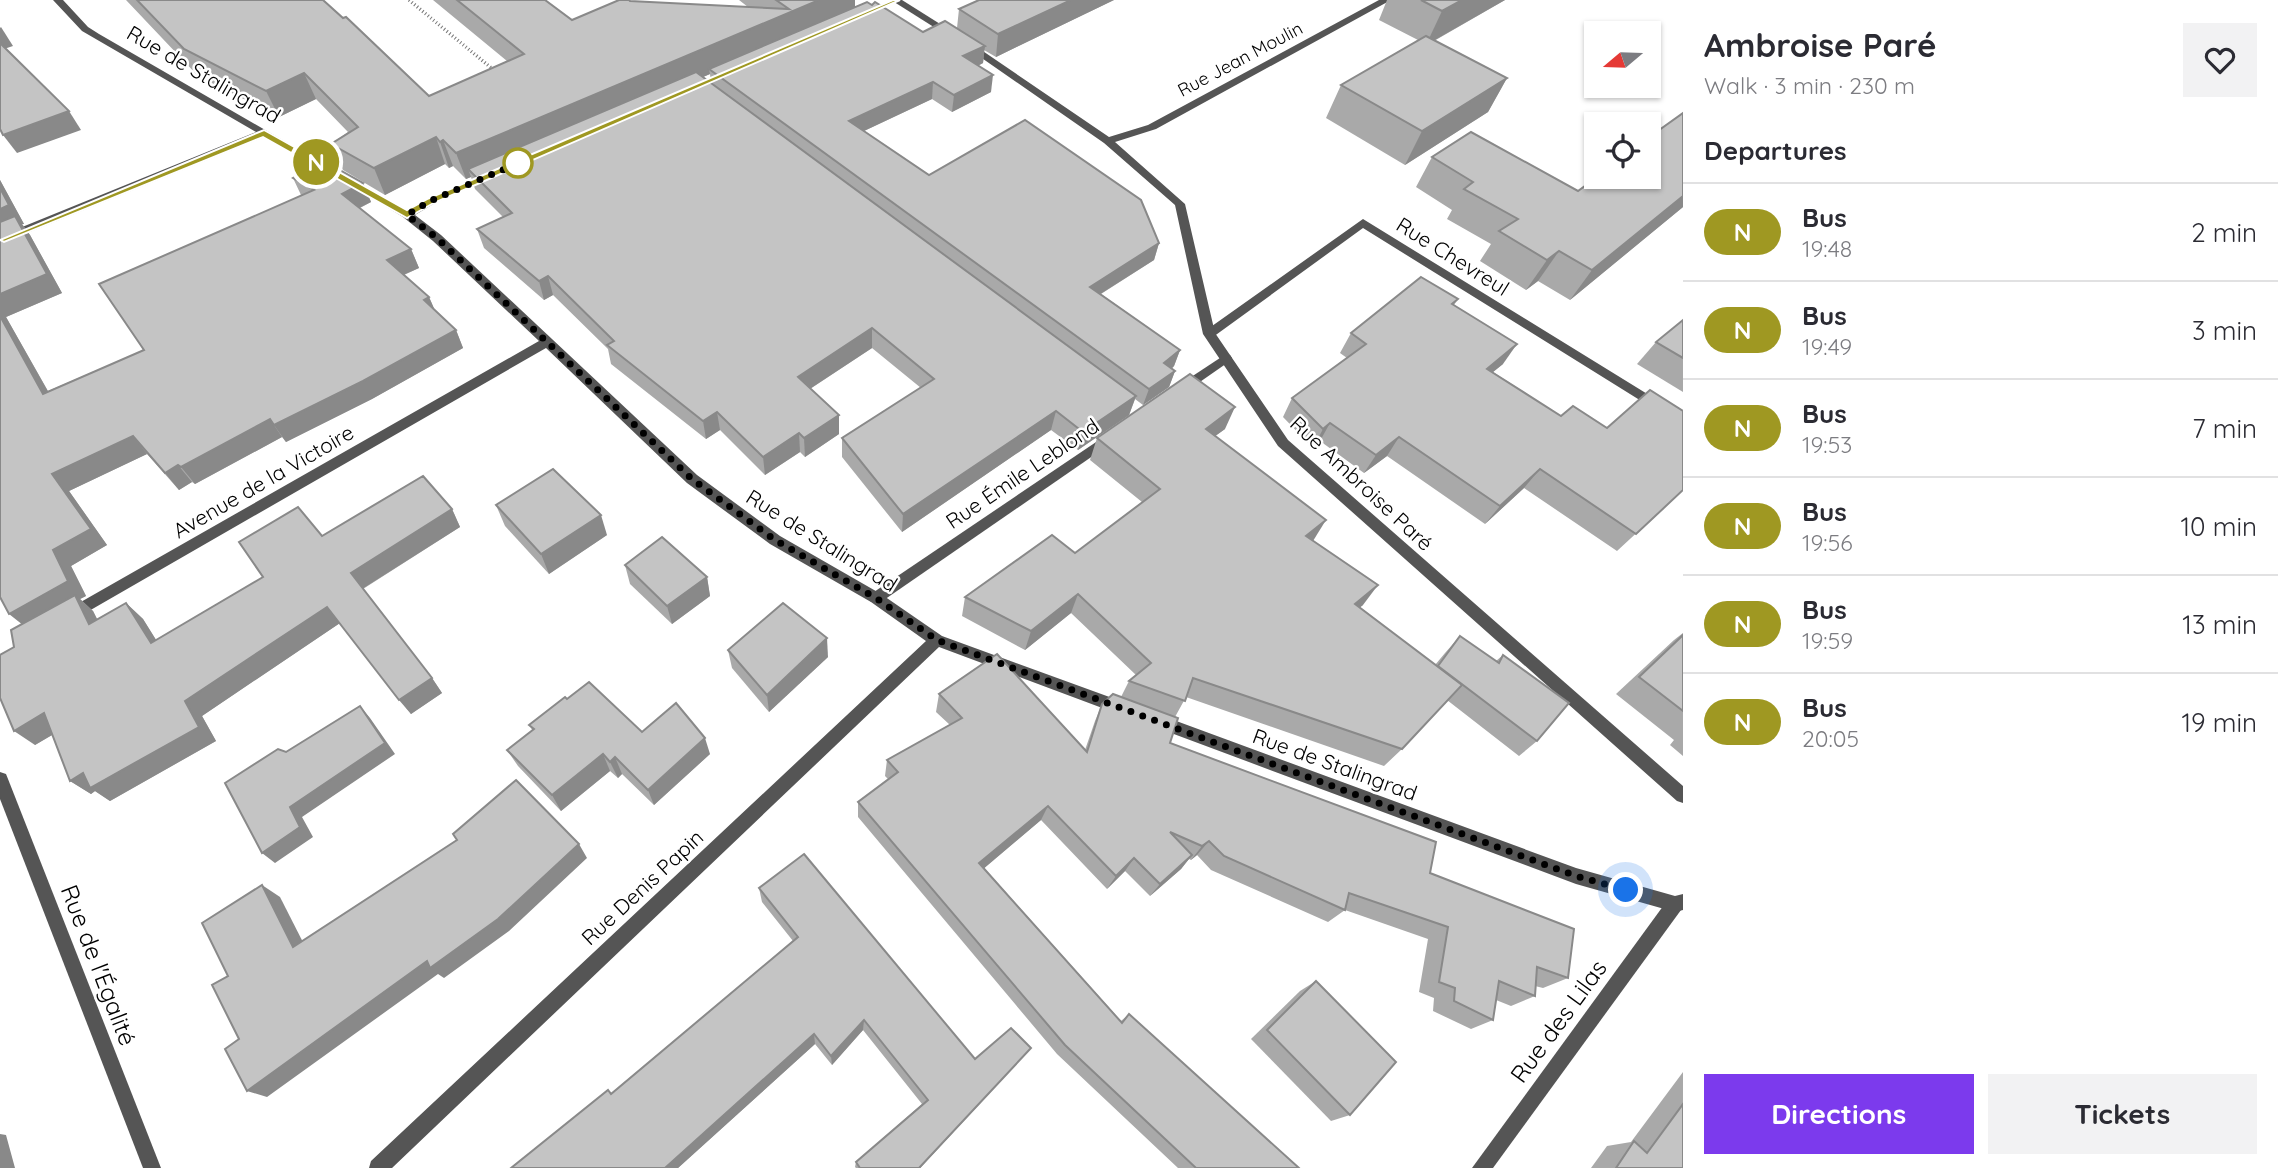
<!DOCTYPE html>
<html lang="en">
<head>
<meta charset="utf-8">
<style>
  body { margin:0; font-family:Quicksand,sans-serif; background:#f2f2f3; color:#2b2b33; height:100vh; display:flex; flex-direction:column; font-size:26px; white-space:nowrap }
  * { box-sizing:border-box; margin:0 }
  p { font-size:23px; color:#7c7c81 }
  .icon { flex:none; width:38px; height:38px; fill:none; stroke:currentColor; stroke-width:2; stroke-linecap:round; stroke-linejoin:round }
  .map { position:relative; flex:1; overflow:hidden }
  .details { display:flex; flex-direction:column; background:#fff; width:595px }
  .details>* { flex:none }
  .badge { padding:0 14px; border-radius:23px; font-size:24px; line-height:46px }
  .needle { width:46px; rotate:251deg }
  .buttons { position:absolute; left:1584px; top:21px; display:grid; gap:14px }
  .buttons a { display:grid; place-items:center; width:77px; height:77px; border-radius:0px; background:#fff; box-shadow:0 2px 5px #0004; font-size:35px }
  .you { position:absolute; width:35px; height:35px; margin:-18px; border:5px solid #fff; border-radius:50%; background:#1a73e8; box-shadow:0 0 0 10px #1a73e833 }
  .map>.badge { position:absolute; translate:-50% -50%; box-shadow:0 0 0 4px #fff }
  h2 { padding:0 21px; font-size:26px; line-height:63px }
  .round { display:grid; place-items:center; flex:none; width:74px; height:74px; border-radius:0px; background:#f2f2f3 }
  .overview { display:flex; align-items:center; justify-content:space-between; height:119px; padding:0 21px }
  h1 { font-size:33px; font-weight:700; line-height:52px }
  .button { display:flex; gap:14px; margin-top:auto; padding:14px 21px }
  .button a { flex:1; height:80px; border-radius:0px; background:#7c3aed; color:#fff; font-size:28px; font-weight:700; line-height:80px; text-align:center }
  .button a+a { background:#f2f2f3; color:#2b2b33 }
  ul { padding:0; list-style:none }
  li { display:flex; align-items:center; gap:21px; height:98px; padding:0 21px; border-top:2px solid #e1e1e2 }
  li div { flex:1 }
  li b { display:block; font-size:26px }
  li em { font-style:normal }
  li .badge { min-width:77px; font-weight:700; text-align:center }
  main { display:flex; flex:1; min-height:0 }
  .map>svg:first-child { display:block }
</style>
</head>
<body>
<main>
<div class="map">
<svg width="1683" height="1168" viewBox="0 0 1683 1168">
  <rect width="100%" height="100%" fill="#fff"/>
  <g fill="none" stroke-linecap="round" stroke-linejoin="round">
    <!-- path -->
    <polyline stroke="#777" stroke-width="3.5" stroke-dasharray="1 2.5" stroke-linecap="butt" points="409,0 495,71"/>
    <!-- service -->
    <g fill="#555" fill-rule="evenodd">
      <polygon points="1363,219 1683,416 1683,427 1363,228 1213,337 1205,337 1205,331"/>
      <polygon points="1226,354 1230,355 1232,358 1230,361 1184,393 1176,393 1174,390 1176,387"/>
      <polygon points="1108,434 1113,436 1114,439 1113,442 881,602 871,602 869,598 871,594"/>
      <polygon points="1675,896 1681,898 1683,903 1681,910 1493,1168 1472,1168 1669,898"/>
    </g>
    <!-- minor -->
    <g fill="#555" fill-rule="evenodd">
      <polygon points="53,0 63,0 88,27 99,34 336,171 331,174 327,173 264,137 0,244 0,236 256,132 82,31"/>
      <polygon points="891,0 902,0 956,34 948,36"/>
      <polygon points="1379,0 1391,0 1156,129 1115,142 1185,204 1215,333 1288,440 1683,786 1683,803 1677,801 1278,446 1203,334 1175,205 1104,143 963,45 971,43 1109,137 1148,125"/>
      <polygon points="490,172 494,173 494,177 435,203 415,215 441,235 697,475 780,536 881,594 942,636 1126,703 1129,708 1126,713 1121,715 939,647 392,1168 369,1168 371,1161 926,641 871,602 770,544 687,483 546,348 75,619 70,621 65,619 63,615 65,611 539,341 433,241 403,217 347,183 348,181 356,181 407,210 427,199"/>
      <polygon points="1160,715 1576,868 1675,896 1683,894 1683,910 1675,912 1576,884 1155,727 1152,722 1155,717"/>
      <polygon points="0,772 6,774 8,779 161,1168 143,1168 0,799"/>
    </g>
  </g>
  <!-- wall -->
  <g fill="#a9a9a9" fill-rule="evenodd">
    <path d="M126,0h197l106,96 78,-35 -74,-61h112l27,20 58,-19 118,6 -9,-7h116v7l68,25 34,-4 2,-19 155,-9 -118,57 -12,-7 -1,13 -5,3 13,26 -39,20 -20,-13 -68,32 65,44 230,68 -5,17 -53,34 79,56 -6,16 -2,3 3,2 -6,16 -26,18 -8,-6 -6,16 -51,35 -27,-20 -149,102 -60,-75v-19l79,-50 -49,-40 -62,41 29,26v19l-34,23 -5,-5 -35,23 -45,-45 -14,9 -95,-75 -3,-15 -55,-54 -9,5 -60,-52 -7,-19 26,-12 -28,-28 -4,-12 -5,2 -13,-13 -4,2 -4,-4 -60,31 -42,-25 -12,-26 17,-12 -32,-33 -37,18 -81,-41zM710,74l1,9 -8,-6z"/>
    <polygon points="1387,0 1505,0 1434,41 1507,78 1488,112 1405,165 1326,118 1341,85 1418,40 1379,20"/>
    <polygon points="1432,157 1578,191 1683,207 1570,300 1538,281 1526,290 1480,261 1491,244 1447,219 1452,210 1416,187"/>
    <polygon points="293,178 363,183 371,202 360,208 411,249 419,268 404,275 429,297 434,309 456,330 463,348 372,399 286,442 282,437 195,484 192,482 179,490 147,454 69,491 107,545 71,566 86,596 80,599 93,611 97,619 126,603 143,619 156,640 263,577 322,536 452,509 460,527 363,589 432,678 442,693 411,714 340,623 202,716 216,741 110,801 95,791 91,794 70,781 52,735 35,745 14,647 22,624 0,597 0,180 24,224 22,224 30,235 62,293 6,317 48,391 144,350 301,195"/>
    <polygon points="1458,299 1454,305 1503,364 1493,372 1561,416 1683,490 1617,551 1524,488 1485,524 1387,456 1364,473 1320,441 1313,448 1283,417 1292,398 1347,358 1340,353 1351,333"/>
    <polygon points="1683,320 1683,392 1637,364 1656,342"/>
    <polygon points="1225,429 1215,436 1313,540 1363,605 1360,607 1435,665 1445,653 1460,636 1496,661 1503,655 1537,741 1519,756 1447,700 1402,749 1384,766 1186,697 1175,717 1170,743 1430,873 1568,978 1543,988 1535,986 1535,996 1511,1006 1496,1000 1493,1020 1471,1029 1433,1011 1434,998 1419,992 1428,939 1345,910 1328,922 1211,870 1197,855 1191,860 1189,859 1181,869 1150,896 1125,871 1107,889 1041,820 984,868 1121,1021 1129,1014 1299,1168 1178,1168 1057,1054 858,817 858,802 888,779 885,776 887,760 950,725 936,712 939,694 1085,750 1095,721 1102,704 1121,697 1129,681 1136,675 1071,613 1025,650 962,616 965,597 1075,553 1142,502 1090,460 1097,438"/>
    <polygon points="496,505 607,535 549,574 505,526"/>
    <polygon points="625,565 707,577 710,596 672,624 630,584"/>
    <polygon points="1683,633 1683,756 1670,745 1674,740 1616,694 1674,640"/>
    <polygon points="728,650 828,657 769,712 732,668"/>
    <polygon points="529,725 642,732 710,754 654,805 622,774 618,778 610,771 561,811 518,766 507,750 533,731"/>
    <polygon points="759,888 975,1059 1023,1057 920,1168 856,1168 855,1167 856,1162 922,1104 863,1030 832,1065 815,1044 678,1168 511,1168 608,1090 612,1093 793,941 762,902"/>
    <polygon points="1316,981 1350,1115 1331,1121 1251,1039 1300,991"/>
    <polygon points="1683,1072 1683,1168 1591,1168 1607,1146 1631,1142"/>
  </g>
  <!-- shaded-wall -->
  <g fill="#898989">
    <polygon points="819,0 855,0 855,12 709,69 710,74 475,176 468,169 471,177 466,179 456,153"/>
    <polygon points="1071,0 1114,0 996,57 998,34"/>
    <polygon points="1462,0 1505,0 1426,45 1442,11"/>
    <polygon points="1,27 13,46 1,50 0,49 0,28"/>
    <polygon points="985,46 983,63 961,74 963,56"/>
    <polygon points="304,73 316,99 279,117 266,91"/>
    <polygon points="993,75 991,92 952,112 954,95"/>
    <polygon points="1507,78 1488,112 1405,165 1422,131"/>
    <polygon points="933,82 932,99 849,138 849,121"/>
    <polygon points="69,111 81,130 17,153 3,135"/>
    <polygon points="436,137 445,164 385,195 374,168"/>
    <polygon points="443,140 453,166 449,168 440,142"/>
    <polygon points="0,180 24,224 22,224 30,235 62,293 6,317 59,411 43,394 0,316"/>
    <polygon points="363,183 371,202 351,212 342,194"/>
    <polygon points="1683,196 1683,207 1570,300 1592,270"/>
    <polygon points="1159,243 1154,260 1086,303 1090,287"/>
    <polygon points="411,249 419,268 396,278 387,260"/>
    <polygon points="1559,251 1538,281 1526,290 1547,260"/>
    <polygon points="548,276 553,295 544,300 539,281"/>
    <polygon points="429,297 437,315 424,300"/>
    <polygon points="872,328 872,348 799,396 798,377"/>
    <polygon points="456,330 463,348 372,399 286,442 274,425"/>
    <polygon points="1517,344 1503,364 1473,388 1487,369"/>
    <polygon points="1180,350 1174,366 1158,379 1164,363"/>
    <polygon points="1175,371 1169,387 1143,405 1149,389"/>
    <polygon points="1136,396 1129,415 1078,450 1083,432"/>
    <polygon points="1235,407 1225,429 1196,450 1206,429"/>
    <polygon points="1056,411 1051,430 902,532 903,514"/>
    <polygon points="717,412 720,430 706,439 703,421"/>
    <polygon points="839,415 839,434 805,457 804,438"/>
    <polygon points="270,419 282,437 195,484 181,467"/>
    <polygon points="1330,423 1320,441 1313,448 1323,429"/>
    <polygon points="799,433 800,452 765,475 763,457"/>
    <polygon points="133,436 147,454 69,491 107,545 71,566 86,596 80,599 93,611 107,639 89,624 28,629 9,614 53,550 52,474"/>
    <polygon points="1399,437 1387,456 1364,473 1376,455"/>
    <polygon points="178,465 192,482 179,490 165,473"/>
    <polygon points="1540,469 1524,488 1485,524 1500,506"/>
    <polygon points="452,509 460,527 362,589 351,573"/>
    <polygon points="601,515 607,535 549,574 541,554"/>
    <polygon points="1326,520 1313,541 1306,536"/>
    <polygon points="707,577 710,596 672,624 667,606"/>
    <polygon points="1378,585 1363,605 1341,623 1355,604"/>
    <polygon points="1078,594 1071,613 1025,650 1031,631"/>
    <polygon points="126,603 143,619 168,659 151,643"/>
    <polygon points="327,607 340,623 202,716 216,741 110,801 95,791 91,794 70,781 185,701"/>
    <polygon points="827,638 828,657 769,712 767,695"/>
    <polygon points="432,678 442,693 411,714 399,700"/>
    <polygon points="360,706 370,718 395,754 302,817 313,837 275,863 262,853 290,807"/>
    <polygon points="44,713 64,728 35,745 14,731"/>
    <polygon points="705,738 710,754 654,805 648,790"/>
    <polygon points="603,754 610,771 561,811 552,795"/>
    <polygon points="615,757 622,774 618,778 610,762"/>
    <polygon points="1048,806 1041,820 975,876 979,863"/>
    <polygon points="1209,841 1197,855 1191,860 1202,846"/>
    <polygon points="579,844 587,858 509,931 444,978 438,974 267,1097 247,1091"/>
    <polygon points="1192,855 1181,869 1150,896 1160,884"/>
    <polygon points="1134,858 1125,871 1107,889 1116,876"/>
    <polygon points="262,885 280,897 311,958 293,947"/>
    <polygon points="864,1020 863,1030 832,1065 831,1056"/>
    <polygon points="814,1034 815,1044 678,1168 665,1168"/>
    <polygon points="1031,1048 920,1168 919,1168"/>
    <polygon points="0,1134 6,1135 15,1168 0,1168"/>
  </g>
  <!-- building -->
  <g fill="#c4c4c4" stroke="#898989" stroke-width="2">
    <polygon points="137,0 323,0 343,18 346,17 429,96 524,54 457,0 545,0 572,20 619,0 629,0 630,1 789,9 776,0 819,0 456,153 443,140 440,142 436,137 374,168 331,144 358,127 304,73 266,91 184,49"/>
    <polygon points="979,0 1071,0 998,34 959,9"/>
    <polygon points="1421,0 1462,0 1442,11"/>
    <polygon points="867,2 872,5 875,2 923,32 945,21 985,46 963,56 993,75 954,95 933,82 849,121 929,175 1025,120 1141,200 1159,243 1090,287 1180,350 1164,363 1175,371 1149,389 709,69"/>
    <polygon points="1426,36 1507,78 1422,131 1341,85"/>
    <polygon points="0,43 69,111 3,135 0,129"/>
    <polygon points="696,72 1136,396 1083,432 1056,411 903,514 842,438 934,379 872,328 798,377 839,415 804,438 799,433 763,457 717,412 703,421 607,345 614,341 548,276 539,281 477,229 512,213 468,169"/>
    <polygon points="1683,113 1683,196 1592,270 1559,251 1547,260 1499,231 1518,219 1464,189 1473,182 1432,157 1471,132 1578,191 1597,177 1648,177 1648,138"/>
    <polygon points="322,160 363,183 342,194 411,249 387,260 429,297 424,300 456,330 363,381 274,425 270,419 181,467 178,465 165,473 133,436 52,474 91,529 53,550 68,581 9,614 0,597 0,316 43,394 144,350 99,284 314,190 293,178"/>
    <polygon points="0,188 9,205 0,209"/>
    <polygon points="15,216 47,274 0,294 0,222"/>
    <polygon points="1421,277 1458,299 1452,304 1517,344 1487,369 1561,416 1573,406 1607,428 1650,390 1683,411 1683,490 1636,534 1540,469 1500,506 1399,437 1376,455 1330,423 1323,429 1292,398 1366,344 1351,333"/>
    <polygon points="1683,320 1683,358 1656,342"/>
    <polygon points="1190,374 1235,407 1206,429 1326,520 1306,536 1378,585 1355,604 1462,685 1402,749 1193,678 1185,701 1129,681 1151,663 1078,594 1031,631 965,597 1052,535 1075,553 1160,489 1097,438"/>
    <polygon points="553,469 601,515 541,554 496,505"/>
    <polygon points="423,476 452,509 351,573 432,678 399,700 327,607 185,701 199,727 90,788 83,773 70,781 44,713 14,731 0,698 0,655 14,647 11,630 75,595 89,624 126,603 151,643 263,577 239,542 298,507 322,536"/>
    <polygon points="662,537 707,577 667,606 625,565"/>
    <polygon points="783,603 827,638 767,695 728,650"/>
    <polygon points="1683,635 1683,711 1639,677"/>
    <polygon points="1460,636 1499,663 1503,655 1569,703 1537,741 1438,666"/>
    <polygon points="997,654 1087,752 1102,704 1113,694 1178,718 1170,743 1436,842 1430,873 1574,929 1568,978 1537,967 1535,996 1499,981 1493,1020 1454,1001 1455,988 1439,982 1448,927 1349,893 1345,910 1224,856 1209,841 1202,846 1170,832 1192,855 1160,884 1134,858 1116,876 1048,806 979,863 1122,1023 1129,1014 1299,1168 1196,1168 1065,1045 858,802 898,772 887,760 962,718 939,694"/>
    <polygon points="589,682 642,732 676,703 705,738 648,790 615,757 610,762 603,754 552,795 507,750 534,729 529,725 565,697 567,699"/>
    <polygon points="360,706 385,743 290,807 300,827 262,853 225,783 278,749 286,752"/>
    <polygon points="516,780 579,844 498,919 430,968 427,961 247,1091 225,1049 239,1039 212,985 228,976 202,923 262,885 293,947 457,840 453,834"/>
    <polygon points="804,854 975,1059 1011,1028 1031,1048 919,1168 860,1168 856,1162 928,1100 864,1020 831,1056 814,1034 665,1168 511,1168 608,1090 611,1094 798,937 759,888"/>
    <polygon points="1316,981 1396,1062 1350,1115 1267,1030"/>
    <polygon points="1683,1104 1683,1168 1616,1168 1634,1141 1647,1153"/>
  </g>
  <!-- line -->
  <polygon fill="#9f9822" stroke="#fff" stroke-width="2" points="893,0 900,0 434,203 407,218 263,137 4,242 0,240 264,130 407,210 427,199"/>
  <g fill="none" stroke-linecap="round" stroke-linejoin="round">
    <!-- walk -->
    <polyline stroke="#000" stroke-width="7" stroke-dasharray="0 12.6" points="518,163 528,159 430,201 407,215 437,238 692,479 775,540 876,598 937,640 1576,876 1626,890"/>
  </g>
  <!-- markers -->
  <circle fill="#fff" stroke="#9f9822" stroke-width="3.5" cx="518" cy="163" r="14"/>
  <g text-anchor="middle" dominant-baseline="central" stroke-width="5" stroke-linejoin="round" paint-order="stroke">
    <!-- far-street labels -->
    <g font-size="18" fill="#000" stroke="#fff">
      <text transform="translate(1240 59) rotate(-28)">Rue Jean Moulin</text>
    </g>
    <!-- street labels -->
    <g font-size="21" fill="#000" stroke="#fff">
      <text transform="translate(204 74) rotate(30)">Rue de Stalingrad</text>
      <text transform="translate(1453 256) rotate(32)">Rue Chevreul</text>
      <text transform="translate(1022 473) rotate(-34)">Rue Émile Leblond</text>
      <text transform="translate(263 481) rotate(-30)">Avenue de la Victoire</text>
      <text transform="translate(1362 483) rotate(43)">Rue Ambroise Paré</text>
      <text transform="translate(822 540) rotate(32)">Rue de Stalingrad</text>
      <text transform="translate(1335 764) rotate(20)">Rue de Stalingrad</text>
      <text transform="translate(642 887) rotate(-43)">Rue Denis Papin</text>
    </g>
    <!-- near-street labels -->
    <g font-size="24" fill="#000" stroke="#fff">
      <text transform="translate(99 965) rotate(69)">Rue de l'Égalité</text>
      <text transform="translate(1558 1021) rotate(-54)">Rue des Lilas</text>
    </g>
  </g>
</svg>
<div class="buttons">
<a><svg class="needle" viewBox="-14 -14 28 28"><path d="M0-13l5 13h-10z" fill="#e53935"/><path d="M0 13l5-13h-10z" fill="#7c7c81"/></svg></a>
<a><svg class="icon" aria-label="locate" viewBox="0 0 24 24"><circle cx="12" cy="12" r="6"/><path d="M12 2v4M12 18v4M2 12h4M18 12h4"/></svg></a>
</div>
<div class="you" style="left:1626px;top:890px"></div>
<b class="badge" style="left:316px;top:162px;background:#9f9822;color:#fff">N</b>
</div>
<section class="details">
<div class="overview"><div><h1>Ambroise Paré</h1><p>Walk · 3 min · 230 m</p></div><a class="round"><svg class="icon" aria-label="heart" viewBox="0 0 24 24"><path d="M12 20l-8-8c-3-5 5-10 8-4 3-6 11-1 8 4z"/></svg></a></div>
<h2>Departures</h2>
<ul>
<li><span class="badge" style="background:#9f9822;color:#fff">N</span><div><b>Bus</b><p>19:48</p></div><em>2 min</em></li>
<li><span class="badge" style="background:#9f9822;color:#fff">N</span><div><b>Bus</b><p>19:49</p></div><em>3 min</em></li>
<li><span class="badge" style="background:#9f9822;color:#fff">N</span><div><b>Bus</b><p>19:53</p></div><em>7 min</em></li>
<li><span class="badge" style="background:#9f9822;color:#fff">N</span><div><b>Bus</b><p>19:56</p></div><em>10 min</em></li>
<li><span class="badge" style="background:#9f9822;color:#fff">N</span><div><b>Bus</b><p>19:59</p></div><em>13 min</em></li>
<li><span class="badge" style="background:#9f9822;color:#fff">N</span><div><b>Bus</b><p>20:05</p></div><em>19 min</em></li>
</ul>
<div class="button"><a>Directions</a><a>Tickets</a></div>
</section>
</main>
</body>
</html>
